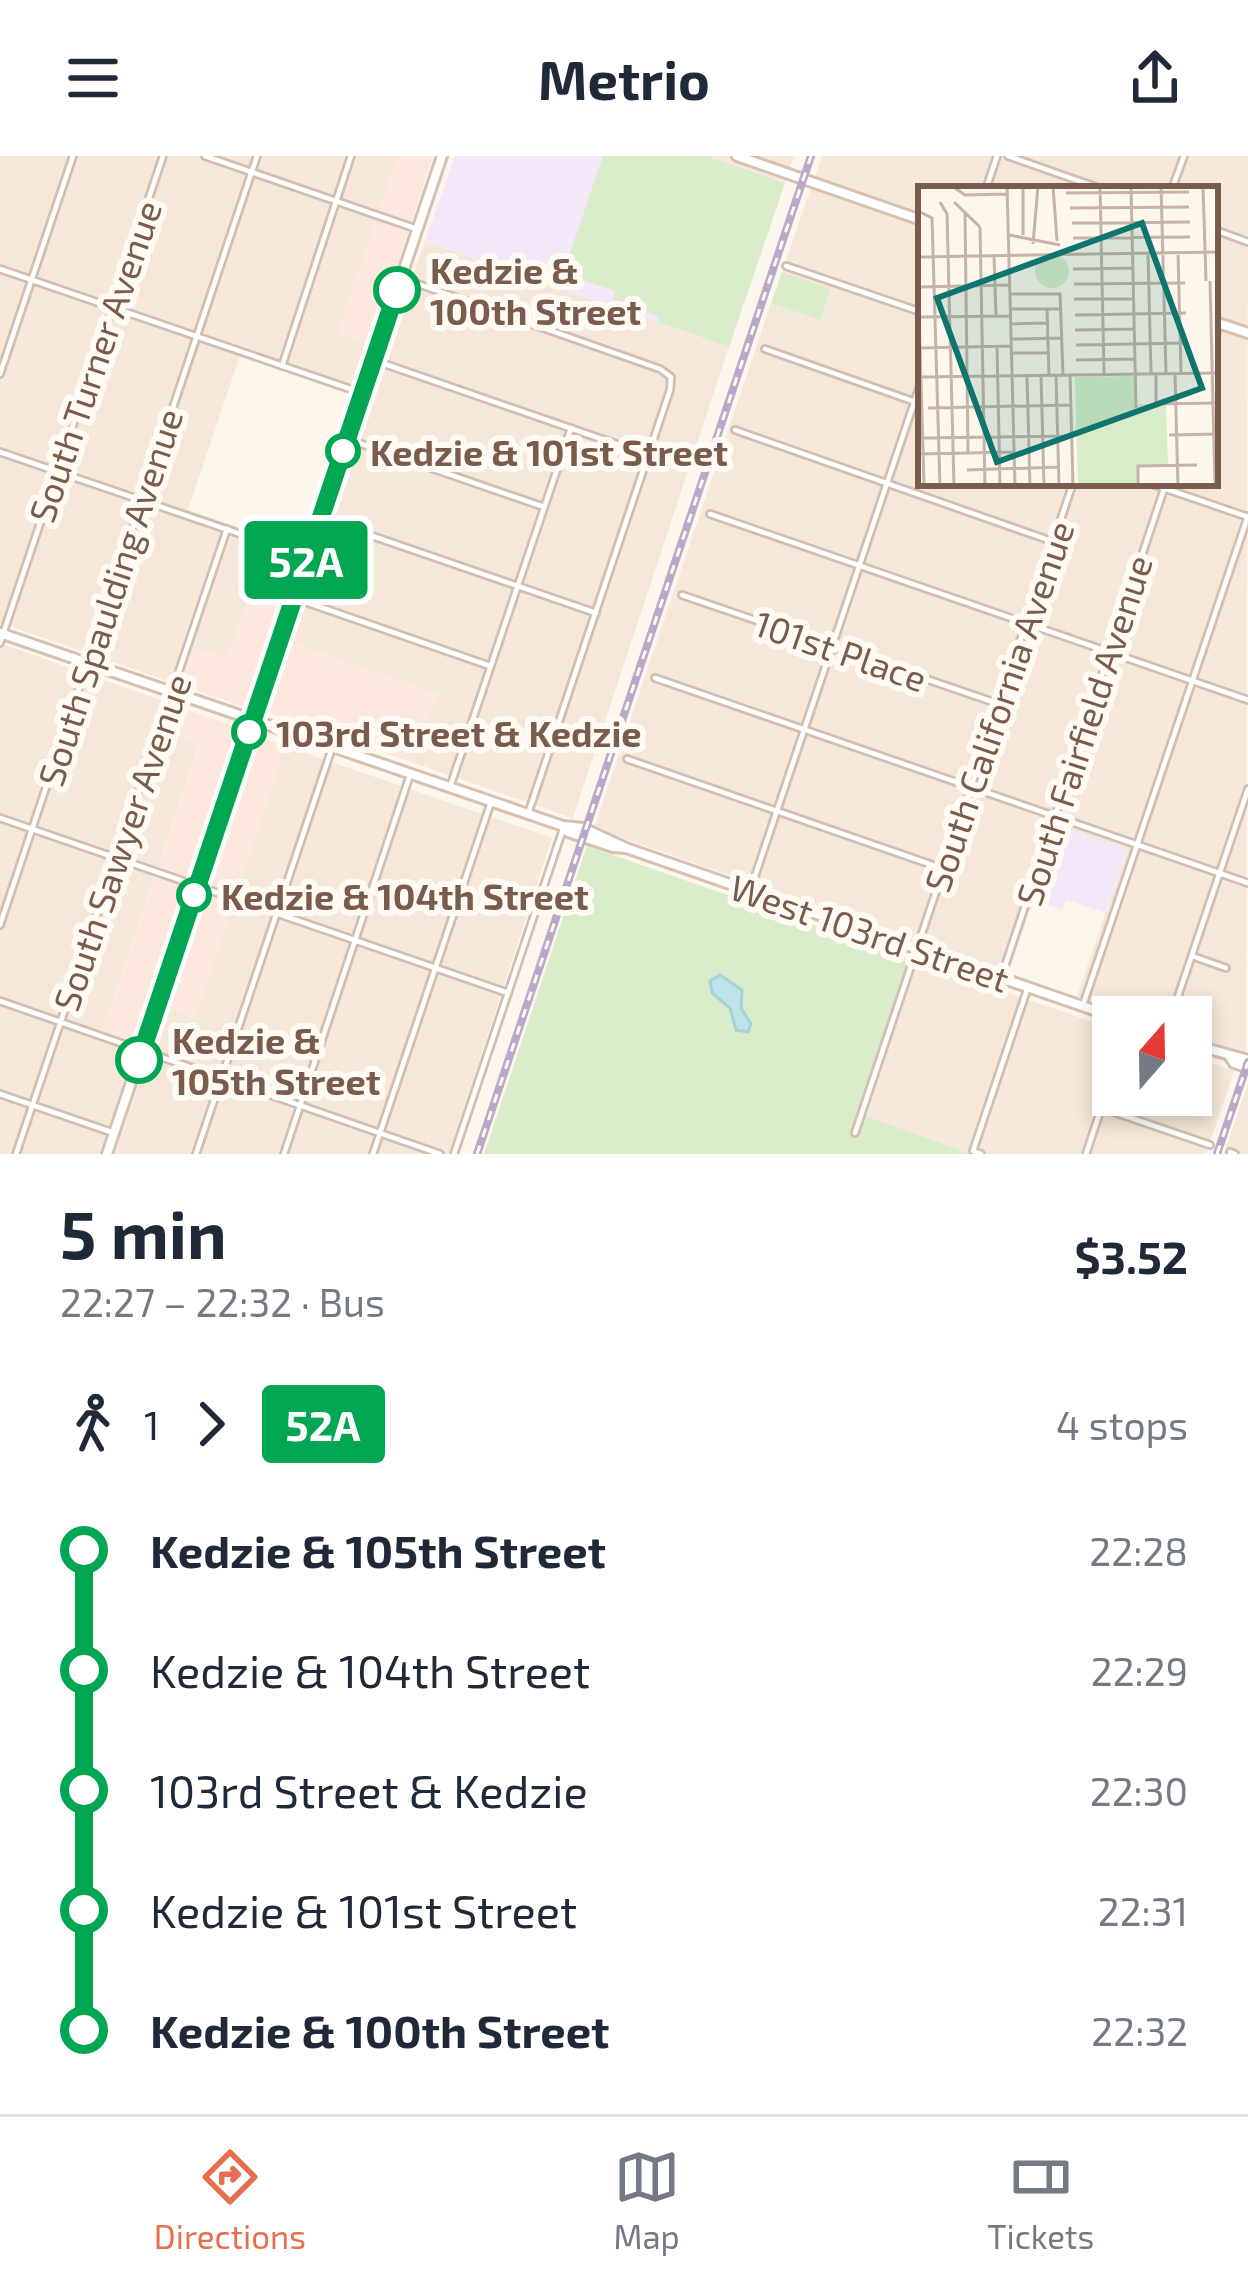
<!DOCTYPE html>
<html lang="en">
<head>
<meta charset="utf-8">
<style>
  body { margin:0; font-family:"Exo 2",sans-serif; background:#f6f6f7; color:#1f2937; height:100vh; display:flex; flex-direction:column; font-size:45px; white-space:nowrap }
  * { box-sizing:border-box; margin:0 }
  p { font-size:39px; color:#747a83 }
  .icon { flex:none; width:66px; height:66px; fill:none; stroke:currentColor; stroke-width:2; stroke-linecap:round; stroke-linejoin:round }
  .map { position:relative; height:998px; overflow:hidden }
  .panel { display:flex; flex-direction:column; background:#fff; flex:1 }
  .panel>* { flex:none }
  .badge { padding:0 24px; border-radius:9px; font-size:42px; line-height:78px }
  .needle { width:78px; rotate:20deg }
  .fabs { position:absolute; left:1092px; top:840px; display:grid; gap:24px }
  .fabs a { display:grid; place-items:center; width:120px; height:120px; border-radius:0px; background:#fff; box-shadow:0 6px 18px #0003; font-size:60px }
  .map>.badge { position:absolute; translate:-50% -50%; box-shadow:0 0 0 6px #fff }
  .legs { display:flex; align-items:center; gap:18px; height:132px; padding:0 60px; font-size:39px }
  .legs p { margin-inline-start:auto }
  .headline { display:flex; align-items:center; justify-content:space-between; height:204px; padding:0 60px }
  h1 { font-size:66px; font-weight:700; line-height:90px }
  ul { padding:0 60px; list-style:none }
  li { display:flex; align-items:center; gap:42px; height:120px; font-size:45px }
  li i { display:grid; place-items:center; width:18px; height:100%; margin:0 15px; background:currentColor }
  li i::after { content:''; width:30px; height:30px; margin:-15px; border:9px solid; border-radius:50%; background:#fff }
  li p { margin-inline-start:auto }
  li:first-child i { background:linear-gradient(#0000 50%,currentColor 0) }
  li:last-child i { background:linear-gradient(currentColor 50%,#0000 0) }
  header { display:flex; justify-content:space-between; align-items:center; height:156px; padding:0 60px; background:#fff; font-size:54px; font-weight:700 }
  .dock { display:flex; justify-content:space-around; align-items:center; height:168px; border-top:3px solid #e0e1e3; background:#fff; font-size:33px; color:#747a83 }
  .dock a { display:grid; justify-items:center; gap:6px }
  .dock .current { color:#e76f51 }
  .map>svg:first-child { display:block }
</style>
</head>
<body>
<header><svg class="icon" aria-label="menu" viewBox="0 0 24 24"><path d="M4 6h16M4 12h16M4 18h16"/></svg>Metrio<svg class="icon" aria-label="share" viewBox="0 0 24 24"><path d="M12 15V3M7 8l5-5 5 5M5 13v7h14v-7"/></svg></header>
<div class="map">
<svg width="1248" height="998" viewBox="0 0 1248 998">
  <rect width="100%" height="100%" fill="#fdf6ec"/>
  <!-- residential -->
  <g fill="#f5e8da" fill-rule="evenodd">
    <polygon points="0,0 397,0 338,177 372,188 355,239 240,200 188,354 269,382 230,498 221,501 191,491 179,529 0,467"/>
    <polygon points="707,0 794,0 785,27"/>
    <path d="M822,0h426l-2,898 -55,-19v-18h-54l-60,-21 50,-146 -67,-23 -52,145 -414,-144 177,-525 49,17 11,-30 -49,-18zM921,33h294v294h-294z"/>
    <polygon points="425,85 729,191 573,662 414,607 437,538 289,487"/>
    <polygon points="0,487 169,547 199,588 101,879 135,892 99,998 0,998"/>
    <polygon points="285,590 552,682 449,998 115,998 164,852 195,861"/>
    <polygon points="911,803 1113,873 1113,939 1191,939 1191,900 1234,915 1206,998 971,998 859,958"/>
    <polygon points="1248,928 1248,998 1224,998"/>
  </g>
  <!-- commercial -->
  <g fill="#fde8e0">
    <polygon points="397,0 433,0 372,188 337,177"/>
    <polygon points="269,382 303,393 250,548 245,551 179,529 191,491 221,501 230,498"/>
    <polygon points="288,487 437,538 414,607 266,556"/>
    <polygon points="169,547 241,573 135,892 101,880 199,589 159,575"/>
    <polygon points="259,581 285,590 195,862 164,852"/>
  </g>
  <!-- education -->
  <g fill="#f3e8fa">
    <polygon points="455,0 707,0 785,27 729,191 425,85"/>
    <polygon points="1059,670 1127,694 1105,757 1066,744 1062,754 1033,744"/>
  </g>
  <!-- green -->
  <g fill="#d8ecc9">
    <polygon points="603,0 707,0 785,27 729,191 658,166 659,161 613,144 615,135 572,121 569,129 560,126"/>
    <polygon points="782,116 831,133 820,164 771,147"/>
    <polygon points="587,690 911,803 860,958 971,998 484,998"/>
  </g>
  <!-- water -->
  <polygon fill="#bfe3e8" stroke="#a5d3da" stroke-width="3" points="720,819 742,834 741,852 751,868 748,876 736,874 730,852 712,837 710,825"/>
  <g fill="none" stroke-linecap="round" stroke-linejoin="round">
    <defs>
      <g id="street">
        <polyline points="205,0 417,73"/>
        <polyline points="1008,0 1102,33"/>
        <polyline points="986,33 997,0"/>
        <polyline points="1172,33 1184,0"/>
        <polyline points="1215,74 1248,86"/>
        <polyline points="786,110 921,156"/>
        <polyline points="0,113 362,237"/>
        <polyline points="401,122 660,213 671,221 670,234 528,658"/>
        <polyline points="1215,181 1220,168"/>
        <polyline points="765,193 921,248"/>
        <polyline points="376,205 648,299"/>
        <polyline points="282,210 351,0"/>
        <polyline points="0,218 73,0"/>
        <polyline points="735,274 1054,386"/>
        <polyline points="347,283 544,351"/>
        <polyline points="0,296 308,401"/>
        <polyline points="1149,327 1248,361"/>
        <polyline points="710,358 1248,544"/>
        <polyline points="323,363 596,457"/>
        <polyline points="682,439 999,548"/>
        <polyline points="294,442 490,510"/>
        <polyline points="0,487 163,0"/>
        <polyline points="655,522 1248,727"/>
        <polyline points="627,603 944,713"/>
        <polyline points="450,631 571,272"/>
        <polyline points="0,662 508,837"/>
        <polyline points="751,732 921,226"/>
        <polyline points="0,769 257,0"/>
        <polyline points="1192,800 1226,812"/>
        <polyline points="1001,822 1166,327"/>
        <polyline points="0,845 440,998"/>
        <polyline points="1083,849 1248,360"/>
        <polyline points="1171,861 1248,633"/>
        <polyline points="0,938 114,977"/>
        <polyline points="1102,952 1210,989"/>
        <polyline points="855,977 1073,327"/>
        <polyline points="1230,996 1235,998"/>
        <polyline points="16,998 227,373"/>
        <polyline points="196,998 332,592"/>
        <polyline points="284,998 410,619"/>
        <polyline points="373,998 491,646"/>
        <polyline points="454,998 563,673"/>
        <polyline points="981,998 973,995 1028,831"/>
        <polyline points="1086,998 1113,917"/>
      </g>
      <g id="secondary">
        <polyline points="737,0 921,64"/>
        <polyline points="1215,166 1248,177"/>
        <polyline points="0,477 563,670 568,676 613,691 626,692"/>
        <polyline points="563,670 583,672 626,692 1114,861"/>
        <polyline points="1191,888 1248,904"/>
        <polyline points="1230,901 1234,907 1248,912"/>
        <polyline points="107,998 442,0"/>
      </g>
    </defs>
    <!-- street casing -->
    <use href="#street" stroke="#d1beb0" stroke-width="10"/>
    <!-- secondary casing -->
    <use href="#secondary" stroke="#d6c0b0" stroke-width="14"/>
    <!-- street -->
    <use href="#street" stroke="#fff" stroke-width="4.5"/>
    <!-- secondary -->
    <use href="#secondary" stroke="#fff" stroke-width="8"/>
    <defs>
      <g id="rail">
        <polyline points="477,998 811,0"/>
        <polyline points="1217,998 1248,906"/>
      </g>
    </defs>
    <!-- rail casing -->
    <use href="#rail" stroke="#b9a8c9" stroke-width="8"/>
    <!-- rail -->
    <use href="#rail" stroke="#fffaf3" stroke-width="3" stroke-dasharray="9" stroke-linecap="butt"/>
  </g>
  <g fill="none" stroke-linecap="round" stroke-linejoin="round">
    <defs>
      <polyline id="line-1" points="139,904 397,134"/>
    </defs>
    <!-- line-1 casing -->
    <use href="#line-1" stroke="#fff" stroke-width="27"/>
    <!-- line-1 -->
    <use href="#line-1" stroke="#00a651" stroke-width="18"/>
  </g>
  <!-- markers -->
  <g fill="#fff" stroke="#00a651" stroke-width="6">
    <circle cx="397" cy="134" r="21"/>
    <circle cx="343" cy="295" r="15"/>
    <circle cx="249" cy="576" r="15"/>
    <circle cx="194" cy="739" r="15"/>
    <circle cx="139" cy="904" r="21"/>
  </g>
  <g text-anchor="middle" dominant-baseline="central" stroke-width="12" stroke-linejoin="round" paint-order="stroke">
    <!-- stop labels -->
    <g font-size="36" font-weight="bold" fill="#7a5c4d" stroke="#fffaf3" text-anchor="start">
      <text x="430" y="113">Kedzie &amp;<tspan x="430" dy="41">100th Street</tspan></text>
      <text x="370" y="295">Kedzie &amp; 101st Street</text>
      <text x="276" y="576">103rd Street &amp; Kedzie</text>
      <text x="221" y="739">Kedzie &amp; 104th Street</text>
      <text x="172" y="883">Kedzie &amp;<tspan x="172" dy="41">105th Street</tspan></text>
    </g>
    <!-- street labels -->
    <g font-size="36" fill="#7a5c4d" stroke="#fffaf3">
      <text transform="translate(94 205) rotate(-71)">South Turner Avenue</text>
      <text transform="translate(109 441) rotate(-72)">South Spaulding Avenue</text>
      <text transform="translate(841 494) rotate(19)">101st Place</text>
      <text transform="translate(998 550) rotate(-71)">South California Avenue</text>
      <text transform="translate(1083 574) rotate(-72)">South Fairfield Avenue</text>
      <text transform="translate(121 686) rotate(-71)">South Sawyer Avenue</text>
      <text transform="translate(870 776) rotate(19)">West 103rd Street</text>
    </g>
  </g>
  <!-- overview -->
  <g transform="translate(918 30)">
    <rect width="300" height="300" fill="#fdf6ec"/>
    <path d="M117 85a17 17 0 1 1 34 0a17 17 0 1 1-34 0ZM217,190l1,28h30l2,61 -30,1v20h-60l-3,-109z" fill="#d8ecc9"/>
    <path fill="none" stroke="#c5b3a7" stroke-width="3" d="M34,0l13,9 42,-1M89,0l8,300M105,0v49M135,0l4,55M182,0l4,188M213,0l5,222M243,0l5,187M285,0l3,95M148,7l123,-1M22,16l7,12 7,272M36,16l26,25M152,22l119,-1M0,25l14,7 8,268M47,27l3,240M154,37l118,-1M62,41l5,259M91,49l51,10M155,52l117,-1M115,58l5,-58M260,66l3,121M230,67l3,120M76,69l2,61M0,71l300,-5M155,83l60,-1M0,92l6,208M292,95l5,205M156,98l111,-1M0,101l92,-2M92,108h50l3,81M156,113h59M93,123h50M129,123l2,66M157,129l111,-2M0,131l93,-1M93,138l36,-1M157,144l59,-1M94,153l50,-1M158,159l111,-2M79,160l3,140M1,162l92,-2M94,167h36M158,174l59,-1M238,187v31l62,-1M123,189l3,111M138,189l3,111M152,189l3,111M257,189l3,111M109,190l3,110M0,191l300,-4M10,222l143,-3M251,249l49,-1M1,252l152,-2M0,268l96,-2M49,284l92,-3M220,300v-20l59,-1"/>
    <path fill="#0f766e" fill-opacity="0.15" stroke="#0f766e" stroke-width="6" d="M224,37l60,165 -205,74 -60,-164z"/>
    <rect width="300" height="300" fill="none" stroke="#7a5c4d" stroke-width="6"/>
  </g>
</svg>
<div class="fabs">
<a><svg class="needle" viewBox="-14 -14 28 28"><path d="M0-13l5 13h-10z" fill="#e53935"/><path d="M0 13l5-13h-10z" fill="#747a83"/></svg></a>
</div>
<b class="badge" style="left:306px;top:404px;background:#00a651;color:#fff">52A</b>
</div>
<section class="panel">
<div class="headline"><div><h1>5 min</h1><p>22:27 – 22:32 · Bus</p></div><b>$3.52</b></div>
<div class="legs"><svg class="icon" aria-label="walk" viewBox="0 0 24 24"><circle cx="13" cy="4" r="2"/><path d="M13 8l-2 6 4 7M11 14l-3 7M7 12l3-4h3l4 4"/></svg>1<svg class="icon" aria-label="forward" viewBox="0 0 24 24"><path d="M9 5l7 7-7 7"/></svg><b class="badge" style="background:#00a651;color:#fff">52A</b><p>4 stops</p></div>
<ul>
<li><i style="color:#00a651"></i><b>Kedzie &amp; 105th Street</b><p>22:28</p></li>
<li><i style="color:#00a651"></i><span>Kedzie &amp; 104th Street</span><p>22:29</p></li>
<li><i style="color:#00a651"></i><span>103rd Street &amp; Kedzie</span><p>22:30</p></li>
<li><i style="color:#00a651"></i><span>Kedzie &amp; 101st Street</span><p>22:31</p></li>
<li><i style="color:#00a651"></i><b>Kedzie &amp; 100th Street</b><p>22:32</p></li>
</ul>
</section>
<nav class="dock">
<a class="current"><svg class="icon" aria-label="directions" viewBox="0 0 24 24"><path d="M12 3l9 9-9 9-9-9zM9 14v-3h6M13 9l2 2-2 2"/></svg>Directions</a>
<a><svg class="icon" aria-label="map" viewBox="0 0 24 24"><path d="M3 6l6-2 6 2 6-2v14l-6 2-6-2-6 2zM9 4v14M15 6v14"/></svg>Map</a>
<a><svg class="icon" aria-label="tickets" viewBox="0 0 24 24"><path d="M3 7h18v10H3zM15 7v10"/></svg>Tickets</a>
</nav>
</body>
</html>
